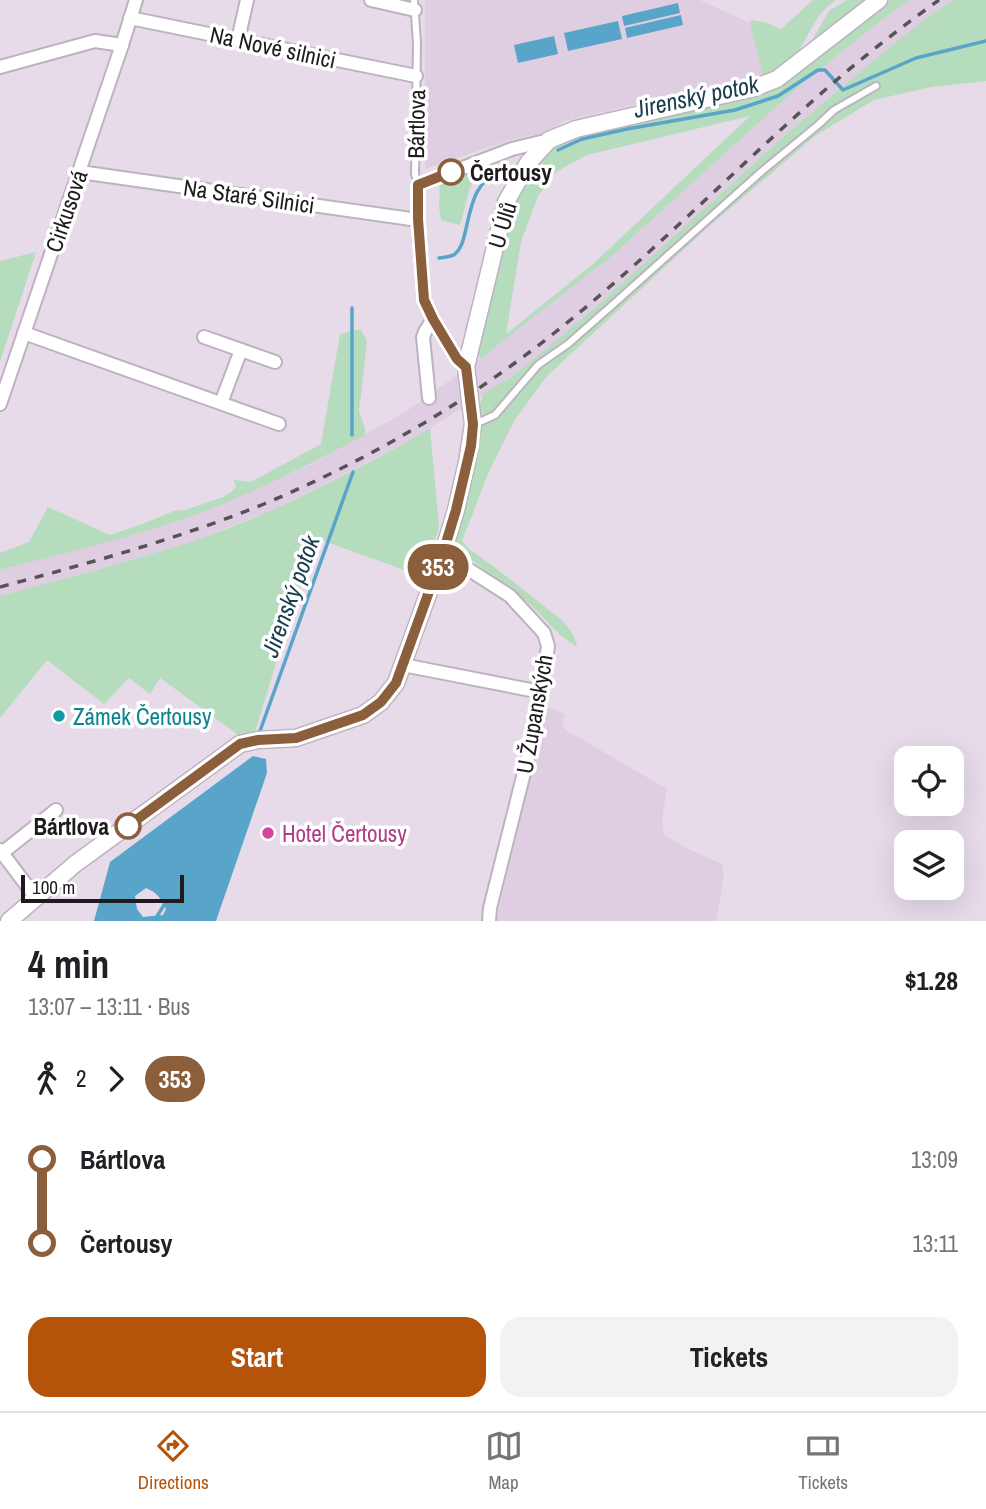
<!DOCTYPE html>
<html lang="en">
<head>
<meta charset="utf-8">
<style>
  body { margin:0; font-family:"Archivo Narrow",sans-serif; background:#f2f2f2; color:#202124; height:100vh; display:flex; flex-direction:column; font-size:26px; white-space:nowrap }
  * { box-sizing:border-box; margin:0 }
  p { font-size:23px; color:#757577 }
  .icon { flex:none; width:38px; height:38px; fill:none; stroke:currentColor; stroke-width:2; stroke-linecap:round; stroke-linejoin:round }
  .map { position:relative; height:921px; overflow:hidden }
  .side { display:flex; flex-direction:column; background:#fff; flex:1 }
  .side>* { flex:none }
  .badge { padding:0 14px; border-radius:23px; font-size:24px; line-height:46px }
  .controls { position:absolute; left:894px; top:746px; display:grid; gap:14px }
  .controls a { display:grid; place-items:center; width:70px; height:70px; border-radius:14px; background:#fff; box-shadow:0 7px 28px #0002; font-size:35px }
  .scale { position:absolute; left:21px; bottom:18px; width:163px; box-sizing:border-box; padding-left:7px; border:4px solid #1e1a1e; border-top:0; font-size:19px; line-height:24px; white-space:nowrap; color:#1e1a1e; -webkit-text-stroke:5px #fff; paint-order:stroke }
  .map>.badge { position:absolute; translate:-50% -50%; box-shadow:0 0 0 4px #fff }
  .legs { display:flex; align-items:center; gap:10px; height:77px; padding:0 28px; font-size:23px }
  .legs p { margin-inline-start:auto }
  .overview { display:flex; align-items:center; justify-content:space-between; height:119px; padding:0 28px }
  h1 { font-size:38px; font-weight:700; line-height:52px }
  .button { display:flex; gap:14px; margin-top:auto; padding:14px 28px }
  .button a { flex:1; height:80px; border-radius:21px; background:#b45309; color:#fff; font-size:28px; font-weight:700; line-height:80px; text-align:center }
  .button a+a { background:#f2f2f2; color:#202124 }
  ul { padding:0 28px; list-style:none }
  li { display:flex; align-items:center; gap:24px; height:84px; font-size:26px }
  li i { display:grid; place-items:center; width:10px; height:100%; margin:0 9px; background:currentColor }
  li i::after { content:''; width:18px; height:18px; margin:-9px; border:5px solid; border-radius:50%; background:#fff }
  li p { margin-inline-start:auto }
  li:first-child i { background:linear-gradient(#0000 50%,currentColor 0) }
  li:last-child i { background:linear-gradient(currentColor 50%,#0000 0) }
  .tab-bar { display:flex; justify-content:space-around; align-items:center; height:98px; border-top:2px solid #e0e0e0; background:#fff; font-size:19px; color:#757577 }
  .tab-bar a { display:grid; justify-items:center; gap:4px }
  .tab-bar .active { color:#b45309 }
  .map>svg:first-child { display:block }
</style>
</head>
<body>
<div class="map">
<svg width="986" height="921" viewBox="0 0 986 921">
  <rect width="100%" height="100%" fill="#e7dbe9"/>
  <!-- built -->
  <g fill="#dfcee1">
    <polygon points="425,0 700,0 750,23 763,75 564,121 547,132 507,141 425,169"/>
    <polygon points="910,0 953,0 932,14 897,42 791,130 596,308 514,375 414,438 319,487 265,513 207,536 153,554 0,596 0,570 146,530 199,513 308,466 405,412 480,359 613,255 797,88 874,26"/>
    <polygon points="547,707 565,714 562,726 566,730 667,789 662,820 664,835 686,848 722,864 724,876 716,921 496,921"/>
  </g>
  <!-- green -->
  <g fill="#b5dcbc" fill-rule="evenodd">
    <path d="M813,0h23c-33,21 -29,67 -73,75l-13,-52 1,-3 16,3 14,6z"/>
    <polygon points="847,0 872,0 807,49 829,11"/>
    <path d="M891,0h19l-36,26 -77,62 -184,167 -133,104 -2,-7 34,-147 15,-28 15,-22 15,-15 22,-8 180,-36 26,-14 80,-64zM750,116l-157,148 -87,70 15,-92 17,-46 18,-24 31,-17z"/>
    <path d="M953,0h33v81l-55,6 -57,13 -59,36 -108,92 -160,148 -33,45 -24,48 -28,72 7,8 24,17 70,55c7,9 12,15 14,26l-17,-12 -30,-31 -77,-58 23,-129 7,-23 31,-19 39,-32 42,-35 196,-178 105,-88 36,-28z"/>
    <polygon points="478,168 481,172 470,187 460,225 441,220 439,207 440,182"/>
    <polygon points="36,252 0,362 0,261"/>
    <path d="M360,329l7,12 -8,70 6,17v7c-54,29 -108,56 -165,78 -64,24 -133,39 -200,57v-17l29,-11 19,-35 62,28 35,-12 29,-12 11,-1 38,-13 8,-5 5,-5 -2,-7 17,2 70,-38 19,-110z"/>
    <path d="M430,428l9,99 -15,50 -106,-38 -25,69 -38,124 -15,4 -80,-58 -10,16 -21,-16 -25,26 -57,-44 -47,58v-122c69,-19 138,-36 205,-59 49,-17 96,-40 141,-63 29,-15 57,-29 84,-46z"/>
  </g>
  <!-- water -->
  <g fill="#58a5c9" fill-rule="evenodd">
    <polygon points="678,3 680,13 624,26 622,16"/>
    <polygon points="681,15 683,25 627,38 625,28"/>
    <polygon points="618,21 622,39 568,51 564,33"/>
    <polygon points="554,36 558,54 518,63 514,45"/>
    <path d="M253,756l13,3 1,14 -51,148h-122l16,-59zM146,888c12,5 14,10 20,21l-3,6 -20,2 -6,-8 -2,-13z"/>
  </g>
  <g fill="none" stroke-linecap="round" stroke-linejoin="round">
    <!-- stream -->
    <g stroke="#58a5c9" stroke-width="3.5">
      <polyline points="558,150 582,139 627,129 735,110 778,96 818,70 825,70 843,90 916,58 986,41"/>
      <path d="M439,258c6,-1 12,-1 16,-4 6,-5 8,-13 10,-21 7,-29 8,-50 38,-64"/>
      <polyline points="352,308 352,435"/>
      <polyline points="260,731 353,472"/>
      <polyline points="154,921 166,902"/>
    </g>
    <defs>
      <g id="service">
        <polyline points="414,0 417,44 415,174 418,185"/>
        <polyline points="475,424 495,415 538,365 568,344 609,308 761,172 818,125 834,110 876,86"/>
      </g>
      <g id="minor">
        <polyline points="371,0 415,10"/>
        <polyline points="130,18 416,76"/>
        <polyline points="238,40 247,0"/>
        <polyline points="0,67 95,41 122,45"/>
        <polyline points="80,172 418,220"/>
        <polyline points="24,333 279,424"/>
        <polyline points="204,337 275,362"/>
        <polyline points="466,367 457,359 433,319 424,300 418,220 418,185 512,149 549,140"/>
        <polyline points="429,398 423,337 425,332 433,319"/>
        <polyline points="221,403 241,350"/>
        <polyline points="0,404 122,45 136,0"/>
        <polyline points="443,553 510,596 544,633 548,646 536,725 490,908 489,921"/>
        <polyline points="403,665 541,692"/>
        <polyline points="0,850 36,898"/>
        <polyline points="2,853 56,810"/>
      </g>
      <polyline id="tertiary" points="9,921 75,864 240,744 258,740 296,738 363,715 381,702 396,683 443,553 456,510 467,462 473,424 466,367 506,202 528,163 549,140 576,129 754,88 777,79 879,0"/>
    </defs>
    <!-- service casing -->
    <use href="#service" stroke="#bdb2bf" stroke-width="10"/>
    <!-- minor casing -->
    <use href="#minor" stroke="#bdb2bf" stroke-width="16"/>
    <!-- tertiary casing -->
    <use href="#tertiary" stroke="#bdb2bf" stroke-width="19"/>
    <!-- service -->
    <use href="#service" stroke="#fff" stroke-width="6"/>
    <!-- minor -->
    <use href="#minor" stroke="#fff" stroke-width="12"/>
    <!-- tertiary -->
    <use href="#tertiary" stroke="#fff" stroke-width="16"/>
    <!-- rail -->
    <path stroke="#575158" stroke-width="3.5" stroke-dasharray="9 9" stroke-linecap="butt" d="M0,587c89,-24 178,-48 264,-83 90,-38 176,-86 255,-144 103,-76 193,-169 288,-254 42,-38 86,-73 132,-106"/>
  </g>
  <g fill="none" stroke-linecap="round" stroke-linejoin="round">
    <defs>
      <polyline id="line-1" points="128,826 240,744 258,740 296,738 363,715 381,702 396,683 443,553 456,510 471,446 473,424 466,367 457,359 433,319 424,300 418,219 418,185 451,172"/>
    </defs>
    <!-- line-1 casing -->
    <use href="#line-1" stroke="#fff" stroke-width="16"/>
    <!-- line-1 -->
    <use href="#line-1" stroke="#8b5e3c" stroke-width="10"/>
  </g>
  <!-- markers -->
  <g fill="#fff" stroke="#8b5e3c" stroke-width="3.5">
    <circle cx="451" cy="172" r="12"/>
    <circle cx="128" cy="826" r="12"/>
  </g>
  <circle fill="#0f9aa8" stroke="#fff" stroke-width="2.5" cx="59" cy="716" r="7"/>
  <circle fill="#d1479c" stroke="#fff" stroke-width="2.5" cx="268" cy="833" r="7"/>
  <g text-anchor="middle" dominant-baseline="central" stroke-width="7" stroke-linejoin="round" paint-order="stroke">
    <!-- street labels -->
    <g font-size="23" fill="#1e1a1e" stroke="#fff">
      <text transform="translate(273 47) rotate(12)">Na Nové silnici</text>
      <text transform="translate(416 124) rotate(-89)">Bártlova</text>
      <text transform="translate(249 196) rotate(8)">Na Staré Silnici</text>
      <text transform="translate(66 211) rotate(-71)">Cirkusová</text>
      <text transform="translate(502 225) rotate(-73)">U Úlů</text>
      <text transform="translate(534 714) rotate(-80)">U Županských</text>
    </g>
    <!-- stop labels -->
    <g font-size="23" font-weight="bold" fill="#1e1a1e" stroke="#fff" text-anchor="start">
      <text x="470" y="172">Čertousy</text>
      <text x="109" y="826" text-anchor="end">Bártlova</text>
    </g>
    <!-- culture labels -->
    <g font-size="23" fill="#0d838f" stroke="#fff" text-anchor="start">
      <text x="73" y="716">Zámek Čertousy</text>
    </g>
    <!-- hotel labels -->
    <g font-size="23" fill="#b23c85" stroke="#fff" text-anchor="start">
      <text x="282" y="833">Hotel Čertousy</text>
    </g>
    <!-- water labels -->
    <g font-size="24" font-style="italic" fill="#1a3d4d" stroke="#fff">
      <text transform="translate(696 96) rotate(-12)">Jirenský potok</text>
      <text transform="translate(290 596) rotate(-70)">Jirenský potok</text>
    </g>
  </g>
</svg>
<div class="controls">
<a><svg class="icon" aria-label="locate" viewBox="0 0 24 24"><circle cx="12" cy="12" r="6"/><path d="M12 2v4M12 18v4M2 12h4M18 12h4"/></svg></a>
<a><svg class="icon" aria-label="layers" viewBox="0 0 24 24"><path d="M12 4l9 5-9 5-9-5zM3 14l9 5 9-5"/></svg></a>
</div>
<div class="scale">100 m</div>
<b class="badge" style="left:438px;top:567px;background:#8b5e3c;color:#fff">353</b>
</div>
<section class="side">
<div class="overview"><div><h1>4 min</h1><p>13:07 – 13:11 · Bus</p></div><b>$1.28</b></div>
<div class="legs"><svg class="icon" aria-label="walk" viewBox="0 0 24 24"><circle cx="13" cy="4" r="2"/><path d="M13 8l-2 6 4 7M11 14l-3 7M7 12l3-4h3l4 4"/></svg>2<svg class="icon" aria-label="forward" viewBox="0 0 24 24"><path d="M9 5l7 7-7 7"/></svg><b class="badge" style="background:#8b5e3c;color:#fff">353</b></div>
<ul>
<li><i style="color:#8b5e3c"></i><b>Bártlova</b><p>13:09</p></li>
<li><i style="color:#8b5e3c"></i><b>Čertousy</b><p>13:11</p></li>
</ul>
<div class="button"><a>Start</a><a>Tickets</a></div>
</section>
<nav class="tab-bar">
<a class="active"><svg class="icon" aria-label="directions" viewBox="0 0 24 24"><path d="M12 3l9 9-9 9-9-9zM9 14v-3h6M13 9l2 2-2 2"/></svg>Directions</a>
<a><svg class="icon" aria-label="map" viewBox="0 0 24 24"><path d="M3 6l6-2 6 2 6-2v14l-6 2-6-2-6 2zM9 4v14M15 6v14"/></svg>Map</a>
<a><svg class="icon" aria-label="tickets" viewBox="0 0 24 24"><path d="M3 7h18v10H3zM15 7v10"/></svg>Tickets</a>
</nav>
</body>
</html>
